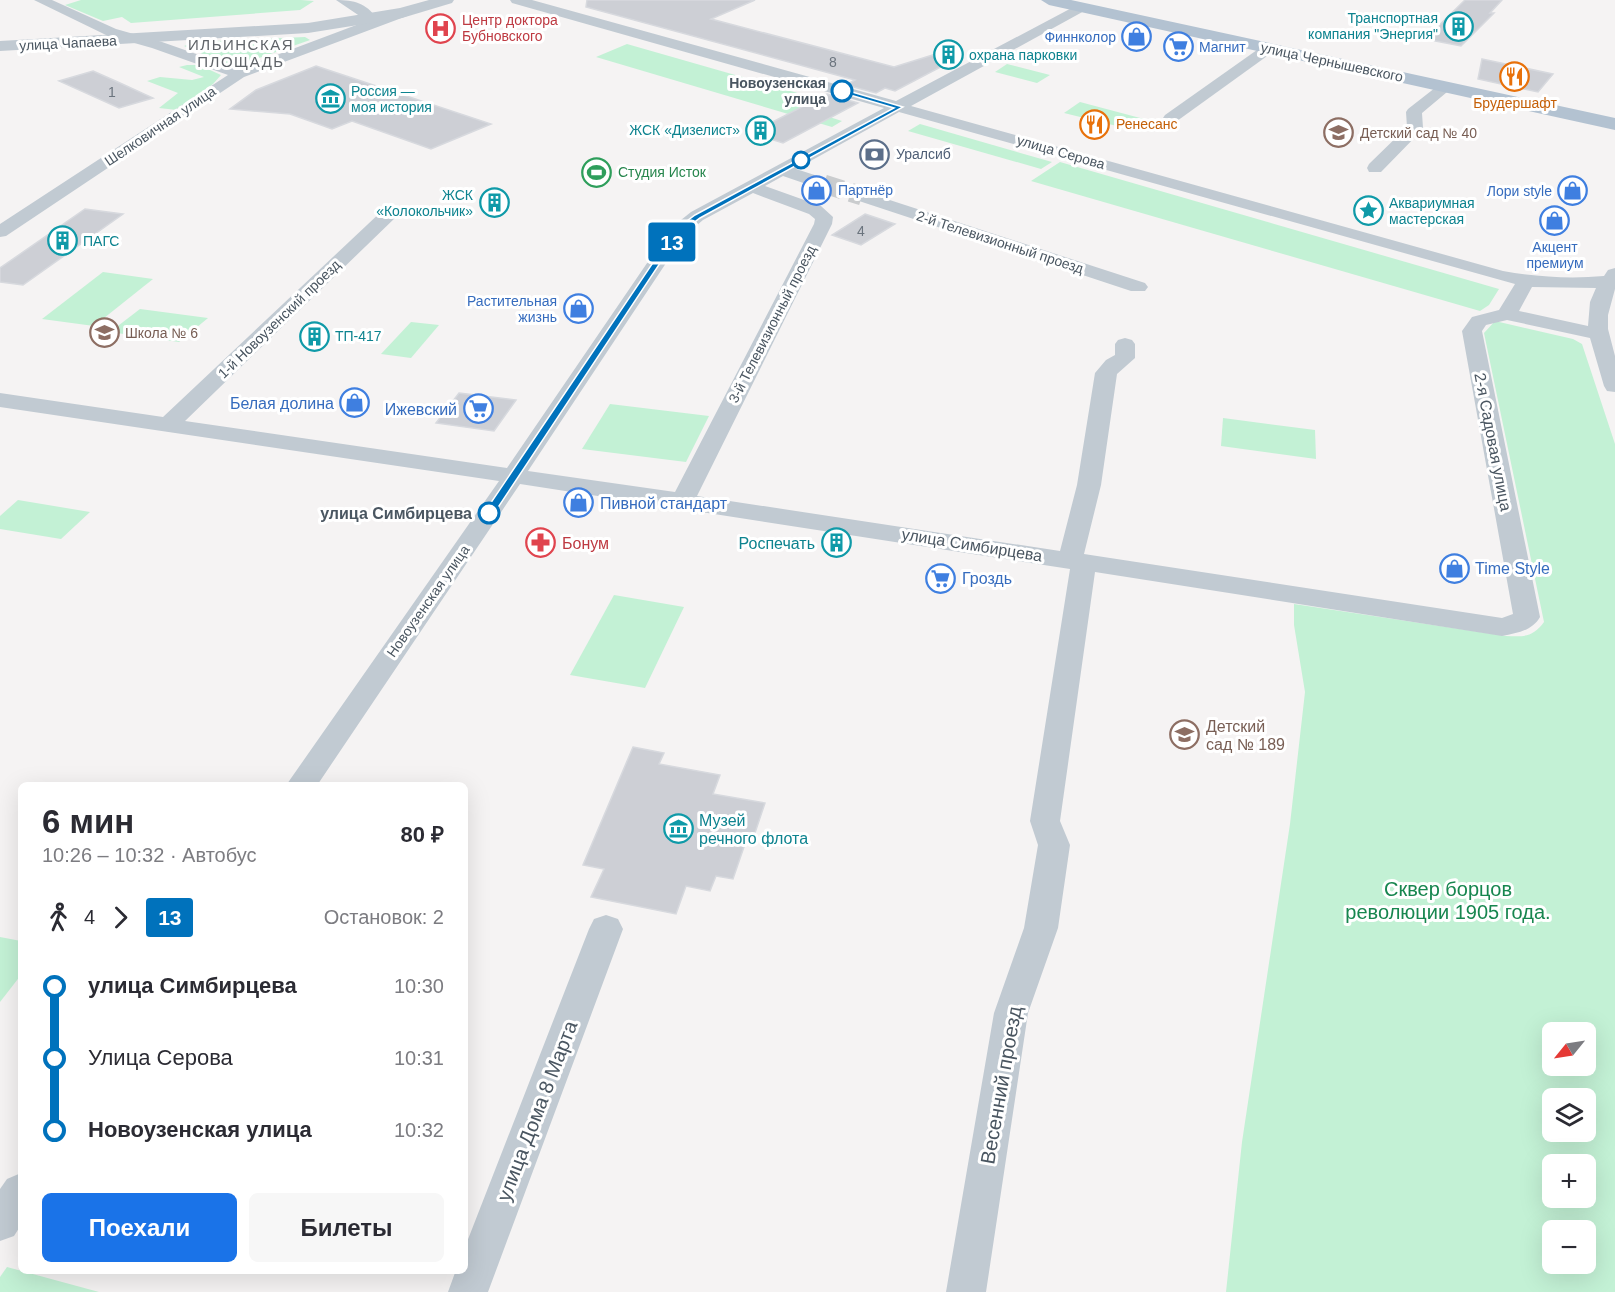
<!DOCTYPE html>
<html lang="ru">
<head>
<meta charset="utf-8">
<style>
  body { margin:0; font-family:Helvetica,sans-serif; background:#f7f7f7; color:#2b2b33; height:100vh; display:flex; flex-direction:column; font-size:22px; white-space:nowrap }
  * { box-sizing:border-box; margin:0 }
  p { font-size:20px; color:#7c7c81 }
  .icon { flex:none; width:33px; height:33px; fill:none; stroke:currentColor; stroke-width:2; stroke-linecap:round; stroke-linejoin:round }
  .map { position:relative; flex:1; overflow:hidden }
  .details { position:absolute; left:18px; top:782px; width:450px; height:492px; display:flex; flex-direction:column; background:#fff; border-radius:9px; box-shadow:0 6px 24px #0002 }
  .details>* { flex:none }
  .badge { padding:0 12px; border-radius:4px; font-size:21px; line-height:39px }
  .needle { width:39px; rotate:240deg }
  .tools { position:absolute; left:1542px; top:1022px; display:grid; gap:12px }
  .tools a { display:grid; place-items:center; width:54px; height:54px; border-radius:9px; background:#fff; box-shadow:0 6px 24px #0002; font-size:30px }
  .map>.badge { position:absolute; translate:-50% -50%; box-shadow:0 0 0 3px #fff }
  .legs { display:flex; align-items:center; gap:9px; height:66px; padding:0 24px; font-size:20px }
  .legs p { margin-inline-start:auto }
  .head { display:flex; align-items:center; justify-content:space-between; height:102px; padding:0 24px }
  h1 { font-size:33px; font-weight:700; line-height:45px }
  .primary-button { display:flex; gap:12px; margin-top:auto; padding:12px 24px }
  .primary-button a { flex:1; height:69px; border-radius:9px; background:#1a73e8; color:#fff; font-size:24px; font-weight:700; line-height:69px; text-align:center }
  .primary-button a+a { background:#f7f7f7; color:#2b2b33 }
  ul { padding:0 24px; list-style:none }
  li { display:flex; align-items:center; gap:21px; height:72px; font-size:22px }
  li i { display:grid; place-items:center; width:9px; height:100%; margin:0 8px; background:currentColor }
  li i::after { content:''; width:15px; height:15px; margin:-8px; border:4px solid; border-radius:50%; background:#fff }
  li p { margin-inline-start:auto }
  li:first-child i { background:linear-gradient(#0000 50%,currentColor 0) }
  li:last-child i { background:linear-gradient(currentColor 50%,#0000 0) }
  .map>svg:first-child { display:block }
</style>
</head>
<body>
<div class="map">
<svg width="1615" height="1292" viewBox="0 0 1615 1292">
  <rect width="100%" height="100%" fill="#f5f3f3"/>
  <!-- green -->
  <g fill="#c3f1d5" fill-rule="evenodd">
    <polygon points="81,0 301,0 314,1 300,10 131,23 122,17 103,21 65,5"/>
    <polygon points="305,37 310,40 233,67 184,46 195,42"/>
    <polygon points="627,44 815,98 798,107 842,121 832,127 596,57"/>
    <polygon points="1007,64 1050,75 1037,83 995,72"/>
    <polygon points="187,65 199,65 221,75 213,84 177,110 159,108 178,93 147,81 160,77 192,80 204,77 179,67"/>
    <polygon points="1080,102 1144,119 1129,129 1064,113"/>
    <polygon points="920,124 1052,162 1041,169 908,131"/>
    <polygon points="1060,162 1499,289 1489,305 1480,311 1031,181"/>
    <polygon points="103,272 153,279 94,326 42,319"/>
    <polygon points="140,309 208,318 179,342 110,332"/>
    <path d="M1495,321l78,18 9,5 33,100v848h-389l16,-150 48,-318 15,-132 -11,-67v-21l212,32c18,1 27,1 38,-14l-60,-289zM1552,1032h34v33h-34zM1552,1098h34v33h-34zM1552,1164h34v33h-34zM1552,1230h34v33h-34z"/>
    <polygon points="411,322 439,325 411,358 381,354"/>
    <polygon points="610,404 709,416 686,462 582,449"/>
    <polygon points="1223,418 1315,430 1316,459 1221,446"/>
    <polygon points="18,500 90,512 61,539 0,529 0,516"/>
    <polygon points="614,595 684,607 645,688 570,675"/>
    <polygon points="0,937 21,941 21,975 0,1002"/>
    <polygon points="7,1267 99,1292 0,1292 0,1277"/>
  </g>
  <!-- building -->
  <g fill="#cdcfd5" stroke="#d7d9de" stroke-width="1.5">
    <polygon points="587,0 755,0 711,19 894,67 949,50 954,60 895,91 885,88 876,93 846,85 855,80 586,7"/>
    <polygon points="1465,0 1502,0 1490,13 1494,13 1461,46 1425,39"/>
    <polygon points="1482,59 1553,74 1538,92 1478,79"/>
    <polygon points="316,66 491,124 431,149 352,121 332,129 290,114 230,109 256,90"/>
    <polygon points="93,71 120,83 153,98 119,108 59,81"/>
    <polygon points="827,94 858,103 783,143 751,133"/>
    <polygon points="85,209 123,214 23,285 0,282 0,268"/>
    <polygon points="865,214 895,224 861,245 832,235"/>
    <polygon points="459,393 516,400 494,431 436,423"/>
    <polygon points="633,747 664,753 659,764 720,775 713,794 765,803 752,842 746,841 733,879 716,876 710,891 686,886 676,914 591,897 604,869 583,865"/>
  </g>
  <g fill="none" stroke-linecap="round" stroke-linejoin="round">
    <!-- minor-tunnel -->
    <polyline stroke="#caccce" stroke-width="19" stroke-dasharray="19 9" stroke-linecap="butt" points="824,184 862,196"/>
    <!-- minor -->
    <g fill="#c1cad2" fill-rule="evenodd">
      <path d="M34,0h18l64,29 46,13 77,27 128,-48 -31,-21c19,0 29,3 41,18l25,-9 7,4 -2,3 -163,61 -238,159 -6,1v-13l228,-149 -76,-27 -46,-13z"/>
      <path d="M510,0h22l364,101 185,-98 7,4 -2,3 -175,96 592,165c34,6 67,8 101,5l4,-6 7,-2v21l-7,26v14l7,27v36l-8,-1 -3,-5 -14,-48 -83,-18 -21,5 -4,6 58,286c-8,14 -23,16 -38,19l-407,-64 -35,249 10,24 -12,83 -30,85 -42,279h-40l48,-279 30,-85 14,-83 -8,-24 40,-252 -550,-85 -202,300h-31l212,-303 -499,-74v-14l163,24 221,-208h12l3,4 -3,4 -211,204 322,47 164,-240 20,-16 193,-104 -372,-105zM899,112l616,172 -16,26 -27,7 -10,14 51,283 -11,4 -418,-64 17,-69 16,-111 18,-16v-14l-3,-4 -7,-2 -7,2 -3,4v11l-9,5 -11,13 -18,112 -17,66 -363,-55 135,-272 1,-7 -12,-11 -56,-20 18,-10 35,12h12l3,-4 -3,-4 -34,-11zM753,193l56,21 6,5 -1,5 -139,268 -147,-21 156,-235 19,-16zM1532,287l64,1 -6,14 -2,24 -69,-15z"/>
      <polygon points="1269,44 1274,45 1276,48 1274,51 1177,121 1165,121 1163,118 1165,115 1264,45"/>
      <polygon points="1445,82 1453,87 1422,113 1423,128 1421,131 1381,172 1369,172 1367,168 1369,164 1407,127 1406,112 1408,109 1440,84"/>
      <polygon points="862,191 1145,283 1148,287 1145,291 1131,291 856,200 853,196 856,192"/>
      <polygon points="606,915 618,919 623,929 488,1292 448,1292 456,1270 465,1270 465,1247 589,929 594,919"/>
      <polygon points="21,1173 21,1225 14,1236 0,1241 0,1189 7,1179"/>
    </g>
    <!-- tertiary -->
    <polygon fill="#c1cad2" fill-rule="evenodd" points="429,0 454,0 452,3 402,18 308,33 0,51 0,41 308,23 400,8"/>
    <!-- primary -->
    <polygon fill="#b3c2d1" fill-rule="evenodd" points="1041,0 1071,0 1615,118 1615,130 1049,5"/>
  </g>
  <!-- line-1 -->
  <polygon fill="#0072bc" stroke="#fff" stroke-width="1.5" points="842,89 903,107 700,218 680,233 493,515 485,515 484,513 675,230 695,215 894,108 840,92"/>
  <!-- icons -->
  <defs>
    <symbol id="building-ring" viewBox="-11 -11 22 22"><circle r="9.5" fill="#fff" stroke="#0f9aa8" stroke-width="1.5"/><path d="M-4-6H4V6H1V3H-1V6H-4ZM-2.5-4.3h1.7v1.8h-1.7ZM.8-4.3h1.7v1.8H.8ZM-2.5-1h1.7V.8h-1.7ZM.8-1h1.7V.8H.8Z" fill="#0f9aa8"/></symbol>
    <symbol id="hospital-ring" viewBox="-11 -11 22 22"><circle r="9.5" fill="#fff" stroke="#e0444e" stroke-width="1.5"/><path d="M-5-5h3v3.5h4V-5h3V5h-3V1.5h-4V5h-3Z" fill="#e0444e"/></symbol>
    <symbol id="shop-ring" viewBox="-11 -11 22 22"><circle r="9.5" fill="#fff" stroke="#3f7fe0" stroke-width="1.5"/><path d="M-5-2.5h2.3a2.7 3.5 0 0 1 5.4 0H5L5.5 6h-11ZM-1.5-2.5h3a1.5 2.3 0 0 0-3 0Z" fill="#3f7fe0"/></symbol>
    <symbol id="supermarket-ring" viewBox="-11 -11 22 22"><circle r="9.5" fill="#fff" stroke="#3f7fe0" stroke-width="1.5"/><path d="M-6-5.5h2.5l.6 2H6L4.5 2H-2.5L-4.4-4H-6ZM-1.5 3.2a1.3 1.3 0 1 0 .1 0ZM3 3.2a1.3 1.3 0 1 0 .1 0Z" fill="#3f7fe0"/></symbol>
    <symbol id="restaurant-ring" viewBox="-11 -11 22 22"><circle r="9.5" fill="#fff" stroke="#e8710a" stroke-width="1.5"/><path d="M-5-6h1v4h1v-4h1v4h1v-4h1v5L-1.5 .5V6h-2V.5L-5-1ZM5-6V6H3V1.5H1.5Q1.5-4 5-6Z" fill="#e8710a"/></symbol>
    <symbol id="museum-ring" viewBox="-11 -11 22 22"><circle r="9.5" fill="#fff" stroke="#0f9aa8" stroke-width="1.5"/><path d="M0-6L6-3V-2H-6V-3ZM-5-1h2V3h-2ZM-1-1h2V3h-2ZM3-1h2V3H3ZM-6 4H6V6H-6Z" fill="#0f9aa8"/></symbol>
    <symbol id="school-ring" viewBox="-11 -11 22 22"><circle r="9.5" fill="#fff" stroke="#8d6e63" stroke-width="1.5"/><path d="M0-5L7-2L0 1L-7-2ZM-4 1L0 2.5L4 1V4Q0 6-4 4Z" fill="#8d6e63"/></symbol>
    <symbol id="bank-ring" viewBox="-11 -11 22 22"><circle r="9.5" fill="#fff" stroke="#5c6f8a" stroke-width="1.5"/><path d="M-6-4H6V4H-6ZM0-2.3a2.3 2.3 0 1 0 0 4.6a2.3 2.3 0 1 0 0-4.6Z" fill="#5c6f8a"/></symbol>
    <symbol id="stadium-ring" viewBox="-11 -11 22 22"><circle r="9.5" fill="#fff" stroke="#2e9e5b" stroke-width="1.5"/><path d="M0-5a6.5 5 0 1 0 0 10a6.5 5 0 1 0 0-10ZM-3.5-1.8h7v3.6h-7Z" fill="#2e9e5b"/></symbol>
    <symbol id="sight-ring" viewBox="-11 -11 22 22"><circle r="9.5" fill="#fff" stroke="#0f9aa8" stroke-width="1.5"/><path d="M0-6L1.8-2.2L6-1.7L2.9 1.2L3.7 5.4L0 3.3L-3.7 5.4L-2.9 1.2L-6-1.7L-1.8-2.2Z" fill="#0f9aa8"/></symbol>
    <symbol id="pharmacy-ring" viewBox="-11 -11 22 22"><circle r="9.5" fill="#fff" stroke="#e0444e" stroke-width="1.5"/><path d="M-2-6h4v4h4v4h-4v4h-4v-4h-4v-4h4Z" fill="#e0444e"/></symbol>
  </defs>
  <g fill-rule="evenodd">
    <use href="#building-ring" x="1442" y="10" width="33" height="33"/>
    <use href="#hospital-ring" x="424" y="12" width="33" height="33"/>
    <use href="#shop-ring" x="1120" y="20" width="33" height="33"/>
    <use href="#supermarket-ring" x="1162" y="30" width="33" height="33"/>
    <use href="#building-ring" x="932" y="38" width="33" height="33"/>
    <use href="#restaurant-ring" x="1498" y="60" width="33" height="33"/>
    <use href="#museum-ring" x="314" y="82" width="33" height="33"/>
    <use href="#restaurant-ring" x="1078" y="108" width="33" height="33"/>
    <use href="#building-ring" x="744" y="114" width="33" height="33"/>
    <use href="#school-ring" x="1322" y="116" width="33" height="33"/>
    <use href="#bank-ring" x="858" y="138" width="33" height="33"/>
    <use href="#stadium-ring" x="580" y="156" width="33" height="33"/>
    <use href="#shop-ring" x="800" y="174" width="33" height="33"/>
    <use href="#shop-ring" x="1556" y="174" width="33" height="33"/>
    <use href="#building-ring" x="478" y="186" width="33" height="33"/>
    <use href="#sight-ring" x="1352" y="194" width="33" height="33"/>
    <use href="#shop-ring" x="1538" y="204" width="33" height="33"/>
    <use href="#building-ring" x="46" y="224" width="33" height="33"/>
    <use href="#shop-ring" x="562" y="292" width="33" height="33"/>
    <use href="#school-ring" x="88" y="316" width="33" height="33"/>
    <use href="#building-ring" x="298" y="320" width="33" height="33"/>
    <use href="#shop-ring" x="338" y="386" width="33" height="33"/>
    <use href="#supermarket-ring" x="462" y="392" width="33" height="33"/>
    <use href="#shop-ring" x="562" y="486" width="33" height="33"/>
    <use href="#pharmacy-ring" x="524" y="526" width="33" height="33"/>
    <use href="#building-ring" x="820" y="526" width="33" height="33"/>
    <use href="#shop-ring" x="1438" y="552" width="33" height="33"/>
    <use href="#supermarket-ring" x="924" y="562" width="33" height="33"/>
    <use href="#school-ring" x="1168" y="718" width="33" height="33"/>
    <use href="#museum-ring" x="662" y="812" width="33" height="33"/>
  </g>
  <!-- markers -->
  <g fill="#fff" stroke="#0072bc" stroke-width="3">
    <circle cx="842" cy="91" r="10"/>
    <circle cx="801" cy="160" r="8"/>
    <circle cx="489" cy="513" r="10"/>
  </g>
  <g text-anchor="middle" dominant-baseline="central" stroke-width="6" stroke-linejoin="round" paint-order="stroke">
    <!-- far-culture labels -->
    <g font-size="14" fill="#0d838f" stroke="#fff" text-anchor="start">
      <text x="1438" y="18" text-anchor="end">Транспортная<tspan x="1438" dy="16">компания "Энергия"</tspan></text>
      <text x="969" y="55">охрана парковки</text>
      <text x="351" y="91">Россия —<tspan x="351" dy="16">моя история</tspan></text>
      <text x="740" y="130" text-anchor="end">ЖСК «Дизелист»</text>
      <text x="473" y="195" text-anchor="end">ЖСК<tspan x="473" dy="16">«Колокольчик»</tspan></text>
      <text x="1389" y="203">Аквариумная<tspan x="1389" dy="16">мастерская</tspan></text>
      <text x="83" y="241">ПАГС</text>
      <text x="335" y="336">ТП-417</text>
    </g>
    <!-- far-health labels -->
    <g font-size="14" fill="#be3a42" stroke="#fff" text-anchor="start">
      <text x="462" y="20">Центр доктора<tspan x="462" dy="16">Бубновского</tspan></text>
    </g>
    <!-- far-shop labels -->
    <g font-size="14" fill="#366cbe" stroke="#fff" text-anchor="end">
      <text x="1116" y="37">Финнколор</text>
      <text x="1199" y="47" text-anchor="start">Магнит</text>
      <text x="838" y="190" text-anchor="start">Партнёр</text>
      <text x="1552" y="191">Лори style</text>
      <text x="1555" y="247" text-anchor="middle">Акцент<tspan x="1555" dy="16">премиум</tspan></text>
      <text x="557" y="301">Растительная<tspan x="557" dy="16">жизнь</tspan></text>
    </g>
    <!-- far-street labels -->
    <g font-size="14" fill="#4a5661" stroke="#fff">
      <text transform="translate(68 43) rotate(-3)">улица Чапаева</text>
      <text transform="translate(1332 62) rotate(12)">улица Чернышевского</text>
      <text transform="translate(160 126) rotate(-34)">Шелковичная улица</text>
      <text transform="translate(1061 152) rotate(16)">улица Серова</text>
      <text transform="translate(1000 242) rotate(18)">2-й Телевизионный проезд</text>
      <text transform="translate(279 319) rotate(-44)">1-й Новоузенский проезд</text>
      <text transform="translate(772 324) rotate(-63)">3-й Телевизионный проезд</text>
      <text transform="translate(428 601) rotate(-55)">Новоузенская улица</text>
    </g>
    <!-- number labels -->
    <g font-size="14" fill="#6b747e">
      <text x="833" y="62">8</text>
      <text x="112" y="92">1</text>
      <text x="861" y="231">4</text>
    </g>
    <!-- far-stop labels -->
    <g font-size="14" font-weight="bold" fill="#4a5661" stroke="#fff" text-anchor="end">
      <text x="826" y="83">Новоузенская<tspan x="826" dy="16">улица</tspan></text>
    </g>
    <!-- far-food labels -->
    <g font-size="14" fill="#c56008" stroke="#fff">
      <text x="1515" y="103">Брудершафт</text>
      <text x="1116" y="124" text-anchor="start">Ренесанс</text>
    </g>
    <!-- far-education labels -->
    <g font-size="14" fill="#785e54" stroke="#fff" text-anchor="start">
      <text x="1360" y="133">Детский сад № 40</text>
      <text x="125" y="333">Школа № 6</text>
    </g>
    <!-- far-service labels -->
    <g font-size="14" fill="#4e5e75" stroke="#fff" text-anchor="start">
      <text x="896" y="154">Уралсиб</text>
    </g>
    <!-- far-leisure labels -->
    <g font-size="14" fill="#27864d" stroke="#fff" text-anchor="start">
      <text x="618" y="172">Студия Исток</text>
    </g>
    <!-- far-neighbourhood labels -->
    <g font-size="15" letter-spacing="1.5" fill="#5f6368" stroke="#fff">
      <text x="241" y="44">ИЛЬИНСКАЯ<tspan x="241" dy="17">ПЛОЩАДЬ</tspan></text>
    </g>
    <!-- shop labels -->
    <g font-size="16" fill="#366cbe" stroke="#fff" text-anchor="start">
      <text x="334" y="403" text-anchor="end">Белая долина</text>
      <text x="457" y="409" text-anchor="end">Ижевский</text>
      <text x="600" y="503">Пивной стандарт</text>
      <text x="1475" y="568">Time Style</text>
      <text x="962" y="578">Гроздь</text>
    </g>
    <!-- street labels -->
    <g font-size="16" fill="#4a5661" stroke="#fff">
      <text transform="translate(1493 442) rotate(79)">2-я Садовая улица</text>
      <text transform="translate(972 545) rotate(9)">улица Симбирцева</text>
    </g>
    <!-- stop labels -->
    <g font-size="16" font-weight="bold" fill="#4a5661" stroke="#fff" text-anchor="end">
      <text x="472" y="513">улица Симбирцева</text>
    </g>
    <!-- health labels -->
    <g font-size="16" fill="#be3a42" stroke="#fff" text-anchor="start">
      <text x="562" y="543">Бонум</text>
    </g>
    <!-- culture labels -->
    <g font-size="16" fill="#0d838f" stroke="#fff" text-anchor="end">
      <text x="815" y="543">Роспечать</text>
      <text x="699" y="820" text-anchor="start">Музей<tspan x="699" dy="18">речного флота</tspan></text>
    </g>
    <!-- education labels -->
    <g font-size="16" fill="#785e54" stroke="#fff" text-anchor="start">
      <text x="1206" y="726">Детский<tspan x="1206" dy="18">сад № 189</tspan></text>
    </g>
    <!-- near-park labels -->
    <g font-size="20" fill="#17864f" stroke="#fff">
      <text x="1448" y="889">Сквер борцов<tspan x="1448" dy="23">революции 1905 года.</tspan></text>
    </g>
    <!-- near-street labels -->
    <g font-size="20" fill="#4a5661" stroke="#fff">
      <text transform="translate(1001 1085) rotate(-80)">Весенний проезд</text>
      <text transform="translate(537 1111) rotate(-69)">улица Дома 8 Марта</text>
    </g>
  </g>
</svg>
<div class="tools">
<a><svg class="needle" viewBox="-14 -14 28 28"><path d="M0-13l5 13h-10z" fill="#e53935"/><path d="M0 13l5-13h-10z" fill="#7c7c81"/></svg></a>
<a><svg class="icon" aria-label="layers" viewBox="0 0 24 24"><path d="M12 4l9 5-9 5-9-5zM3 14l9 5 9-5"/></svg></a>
<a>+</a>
<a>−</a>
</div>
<b class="badge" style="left:672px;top:242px;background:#0072bc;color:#fff">13</b>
<section class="details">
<div class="head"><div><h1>6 мин</h1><p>10:26 – 10:32 · Автобус</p></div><b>80 ₽</b></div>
<div class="legs"><svg class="icon" aria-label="walk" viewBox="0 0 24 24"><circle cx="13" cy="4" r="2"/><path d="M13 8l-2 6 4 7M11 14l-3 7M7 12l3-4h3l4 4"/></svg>4<svg class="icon" aria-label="forward" viewBox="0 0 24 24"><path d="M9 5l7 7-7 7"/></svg><b class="badge" style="background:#0072bc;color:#fff">13</b><p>Остановок: 2</p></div>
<ul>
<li><i style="color:#0072bc"></i><b>улица Симбирцева</b><p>10:30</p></li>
<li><i style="color:#0072bc"></i><span>Улица Серова</span><p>10:31</p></li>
<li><i style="color:#0072bc"></i><b>Новоузенская улица</b><p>10:32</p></li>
</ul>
<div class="primary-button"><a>Поехали</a><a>Билеты</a></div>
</section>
</div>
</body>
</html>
